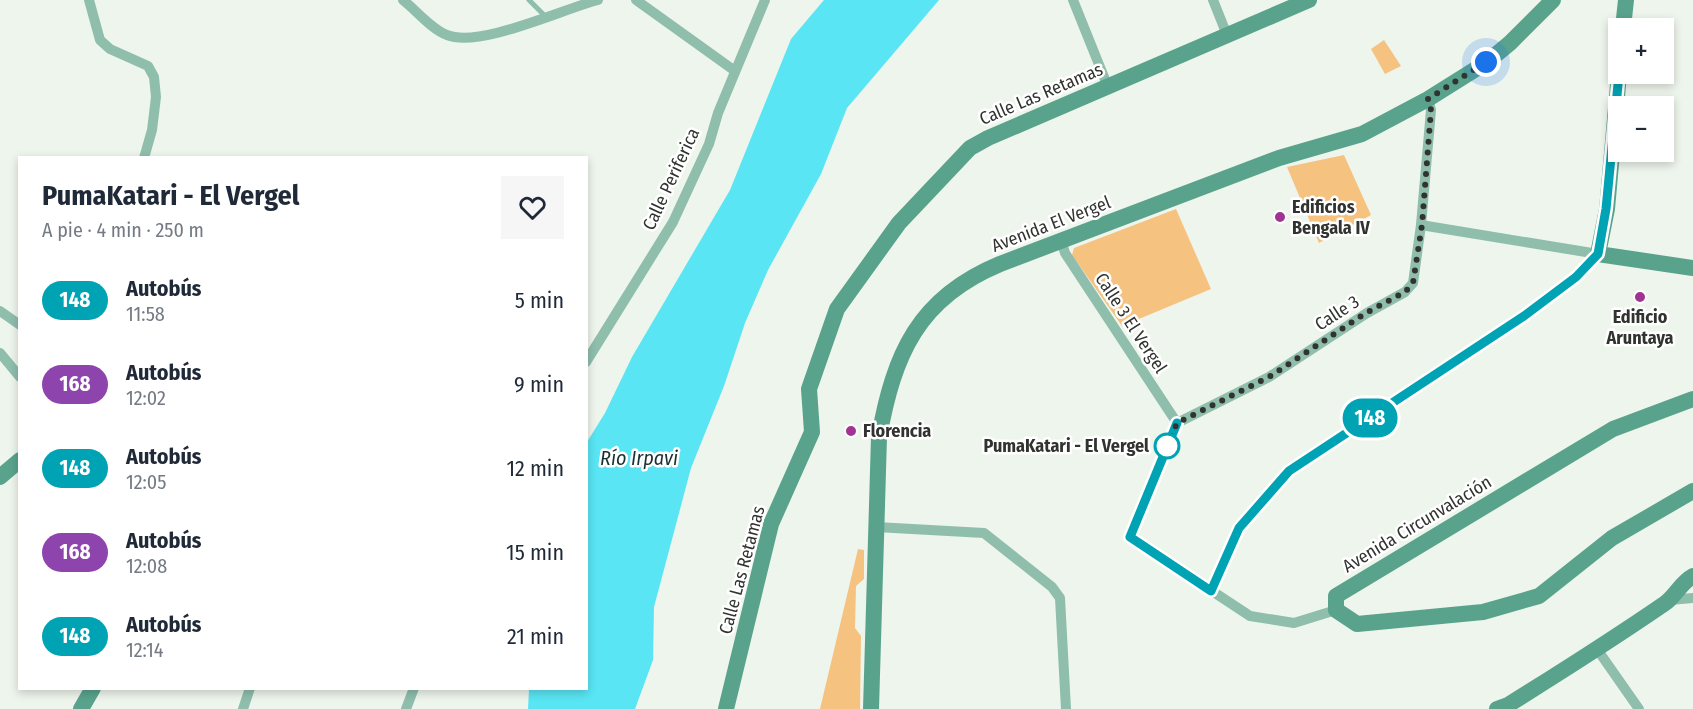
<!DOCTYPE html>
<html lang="es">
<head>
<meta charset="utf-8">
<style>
  body { margin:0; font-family:"Fira Sans Condensed",sans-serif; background:#f6f6f7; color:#1f2937; height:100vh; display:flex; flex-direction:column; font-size:22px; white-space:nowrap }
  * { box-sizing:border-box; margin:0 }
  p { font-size:20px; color:#747a83 }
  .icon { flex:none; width:33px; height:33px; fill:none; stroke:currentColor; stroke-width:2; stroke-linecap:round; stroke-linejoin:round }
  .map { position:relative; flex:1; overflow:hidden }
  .drawer { position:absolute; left:18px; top:156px; width:570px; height:534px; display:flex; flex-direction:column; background:#fff; border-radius:0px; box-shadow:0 3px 9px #0003 }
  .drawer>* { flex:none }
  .badge { padding:0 12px; border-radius:20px; font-size:21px; line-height:39px }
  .controls { position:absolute; left:1608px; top:18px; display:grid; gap:12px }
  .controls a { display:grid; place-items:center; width:66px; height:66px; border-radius:0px; background:#fff; box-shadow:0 3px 9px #0003; font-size:30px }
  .you { position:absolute; width:30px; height:30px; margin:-15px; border:4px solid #fff; border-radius:50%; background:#1a73e8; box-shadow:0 0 0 9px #1a73e833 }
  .map>.badge { position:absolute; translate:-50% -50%; box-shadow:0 0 0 3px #fff }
  .round { display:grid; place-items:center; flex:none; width:63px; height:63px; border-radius:0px; background:#f6f6f7 }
  .head { display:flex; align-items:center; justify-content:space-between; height:102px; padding:0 24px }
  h1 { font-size:28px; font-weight:700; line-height:45px }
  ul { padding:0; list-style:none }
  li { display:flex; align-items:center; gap:18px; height:84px; padding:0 24px }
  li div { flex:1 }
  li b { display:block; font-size:22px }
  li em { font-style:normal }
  li .badge { min-width:66px; font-weight:700; text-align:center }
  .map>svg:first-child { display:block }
</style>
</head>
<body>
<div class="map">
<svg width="1693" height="709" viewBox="0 0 1693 709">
  <rect width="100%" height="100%" fill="#eef5ec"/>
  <!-- green -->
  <g fill="#f6c280">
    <polygon points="1384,40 1401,66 1385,74 1371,49"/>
    <polygon points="1344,155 1371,215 1319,243 1287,167"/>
    <polygon points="1176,209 1211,289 1122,326 1072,255 1074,248"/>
    <polygon points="858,549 864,550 864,579 856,586 855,628 861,636 860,709 820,709"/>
  </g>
  <!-- water -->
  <polygon fill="#59e5f3" points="824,0 939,0 847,108 821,174 768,270 745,323 724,386 691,468 654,607 653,660 635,709 528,709 529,689 586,688 587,442 605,413 632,357 730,190 791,39"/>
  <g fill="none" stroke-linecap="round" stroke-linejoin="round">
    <!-- lane -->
    <polyline stroke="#8fbead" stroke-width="5" points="529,0 545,16"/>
    <!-- street -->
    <g stroke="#8fbead" stroke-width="10">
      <polyline points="89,0 100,40 110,49 148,66 154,77 156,97 152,130 144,158"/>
      <path d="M403,0c13,10 28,29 44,35 33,13 113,-25 151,-35"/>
      <polyline points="636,0 735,71"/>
      <polyline points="1073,0 1108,87"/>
      <polyline points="1213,0 1227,35"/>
      <polyline points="1421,225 1598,254"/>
      <polyline points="1061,240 1065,253 1177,423"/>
      <polyline points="0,311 20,325"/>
      <polyline points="0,353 20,377"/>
      <polyline points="586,362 673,222 709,144 718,113 765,0"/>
      <polyline points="1177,423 1269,377 1367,313 1405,292 1413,283 1421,225 1431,110 1428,99"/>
      <polyline points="1177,423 1130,537 1250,616 1294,623 1336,610"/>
      <polyline points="876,527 984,533 1052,587 1060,598 1066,709"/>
      <polyline points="1211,591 1239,528 1289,471 1511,325 1576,277 1598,254"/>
      <polyline points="1670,600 1693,598"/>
      <polyline points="1597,649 1639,709"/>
      <polyline points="243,709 250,688"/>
      <polyline points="406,709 414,688"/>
    </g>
    <!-- secondary -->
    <g stroke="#59a38c" stroke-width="16">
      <polyline points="1623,28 1626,0"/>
      <polyline points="1619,74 1607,209 1598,254 1693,268"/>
      <polyline points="1693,399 1613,429 1336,596 1336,610 1357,624 1483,612 1539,596 1612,538 1693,491"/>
      <polyline points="0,477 20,460"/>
      <polyline points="81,709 93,688"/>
      <polyline points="726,709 771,524 812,432 809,389 837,309 899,223 970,148 988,138 1309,0"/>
      <path d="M871,709l8,-272c15,-83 39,-139 121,-173l279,-106 83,-24 66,-35 59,-37 23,-19 43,-43"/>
      <path d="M1497,709l11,-4c53,-33 105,-66 156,-101 12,-8 16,-21 29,-28"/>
    </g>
  </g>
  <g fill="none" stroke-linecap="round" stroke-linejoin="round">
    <defs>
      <polyline id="line" points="1177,423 1130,537 1211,591 1239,528 1289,471 1524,316 1576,277 1598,254 1606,209 1619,74"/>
    </defs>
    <!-- line casing -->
    <use href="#line" stroke="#fff" stroke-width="14"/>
    <!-- line -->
    <use href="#line" stroke="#00a3b4" stroke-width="9"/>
    <!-- walk -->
    <polyline stroke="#313330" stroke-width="6" stroke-dasharray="0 10.8" points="1167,446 1177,423 1269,377 1366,313 1405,292 1413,283 1422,225 1431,110 1428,99 1486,62"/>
  </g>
  <!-- markers -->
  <g fill="#a13493" stroke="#fff" stroke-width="2">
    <circle cx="1280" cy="217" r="6"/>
    <circle cx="1640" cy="297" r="6"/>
    <circle cx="851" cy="431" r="6"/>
  </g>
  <circle fill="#fff" stroke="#00a3b4" stroke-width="3" cx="1167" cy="446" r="12"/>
  <g text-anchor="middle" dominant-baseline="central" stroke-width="5" stroke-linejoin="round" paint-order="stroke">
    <!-- street labels -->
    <g font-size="18" fill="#313330" stroke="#fff">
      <text transform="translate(1041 94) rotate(-23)">Calle Las Retamas</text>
      <text transform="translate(671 179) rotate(-65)">Calle Periferica</text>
      <text transform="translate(1051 224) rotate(-21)">Avenida El Vergel</text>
      <text transform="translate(1337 313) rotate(-33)">Calle 3</text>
      <text transform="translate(1131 323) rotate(57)">Calle 3 El Vergel</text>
      <text transform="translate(1417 524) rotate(-31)">Avenida Circunvalación</text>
      <text transform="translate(742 570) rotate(-75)">Calle Las Retamas</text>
    </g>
    <!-- poi labels -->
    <g font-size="18" font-weight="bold" fill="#313330" stroke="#fff" text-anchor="start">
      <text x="1292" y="207">Edificios<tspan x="1292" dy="21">Bengala IV</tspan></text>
      <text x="1640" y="317" text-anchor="middle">Edificio<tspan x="1640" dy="21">Aruntaya</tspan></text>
      <text x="863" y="431">Florencia</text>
    </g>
    <!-- stop labels -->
    <g font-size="18" font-weight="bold" fill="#313330" stroke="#fff" text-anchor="end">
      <text x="1149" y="446">PumaKatari - El Vergel</text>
    </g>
    <!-- water labels -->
    <g font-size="20" font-style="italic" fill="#1a3134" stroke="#fff">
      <text x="639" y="458">Río Irpavi</text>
    </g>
  </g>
</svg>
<div class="controls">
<a>+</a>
<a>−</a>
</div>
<div class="you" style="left:1486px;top:62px"></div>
<b class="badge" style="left:1370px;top:418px;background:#00a3b4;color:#fff">148</b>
<section class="drawer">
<div class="head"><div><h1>PumaKatari - El Vergel</h1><p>A pie · 4 min · 250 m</p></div><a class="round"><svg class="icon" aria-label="heart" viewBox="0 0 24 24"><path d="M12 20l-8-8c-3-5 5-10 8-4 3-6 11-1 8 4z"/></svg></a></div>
<ul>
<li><span class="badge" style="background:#00a3b4;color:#fff">148</span><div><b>Autobús</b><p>11:58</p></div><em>5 min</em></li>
<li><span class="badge" style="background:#8e44ad;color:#fff">168</span><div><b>Autobús</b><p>12:02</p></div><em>9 min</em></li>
<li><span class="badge" style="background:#00a3b4;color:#fff">148</span><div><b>Autobús</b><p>12:05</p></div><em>12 min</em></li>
<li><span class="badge" style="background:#8e44ad;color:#fff">168</span><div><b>Autobús</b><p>12:08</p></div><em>15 min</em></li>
<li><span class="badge" style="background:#00a3b4;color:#fff">148</span><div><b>Autobús</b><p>12:14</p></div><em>21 min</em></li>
</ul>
</section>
</div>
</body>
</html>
